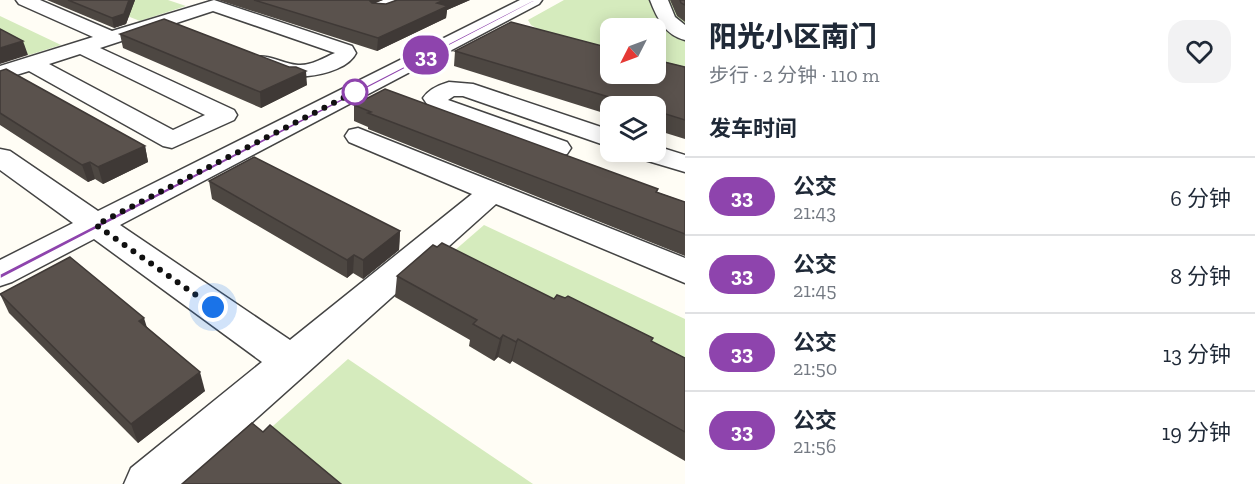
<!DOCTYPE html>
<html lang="zh">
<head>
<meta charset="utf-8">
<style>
  body { margin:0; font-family:"Zilla Slab","Noto Sans SC",serif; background:#f2f2f3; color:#1f2937; height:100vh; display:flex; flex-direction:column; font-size:22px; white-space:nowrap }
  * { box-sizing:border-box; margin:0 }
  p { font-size:20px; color:#747a83 }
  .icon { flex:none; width:33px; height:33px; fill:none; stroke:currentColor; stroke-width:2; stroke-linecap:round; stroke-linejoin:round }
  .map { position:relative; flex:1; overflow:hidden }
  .panel { display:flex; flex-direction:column; background:#fff; width:570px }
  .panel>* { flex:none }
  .badge { padding:0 12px; border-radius:20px; font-size:21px; line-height:39px }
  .needle { width:39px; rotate:228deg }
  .tools { position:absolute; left:600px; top:18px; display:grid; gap:12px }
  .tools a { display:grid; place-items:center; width:66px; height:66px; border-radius:12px; background:#fff; box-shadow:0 3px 15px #0003; font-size:30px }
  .you { position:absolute; width:30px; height:30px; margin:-15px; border:4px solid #fff; border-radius:50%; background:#1a73e8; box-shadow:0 0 0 9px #1a73e833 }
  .map>.badge { position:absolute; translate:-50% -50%; box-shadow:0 0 0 3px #fff }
  h2 { padding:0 24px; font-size:22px; line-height:54px }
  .round { display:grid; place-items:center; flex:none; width:63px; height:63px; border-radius:18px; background:#f2f2f3 }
  .head { display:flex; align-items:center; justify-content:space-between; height:102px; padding:0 24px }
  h1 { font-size:28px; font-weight:800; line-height:45px }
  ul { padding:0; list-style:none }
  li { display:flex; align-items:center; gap:18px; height:78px; padding:0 24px; border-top:2px solid #e0e1e3 }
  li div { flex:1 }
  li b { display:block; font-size:22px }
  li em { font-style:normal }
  li .badge { min-width:66px; font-weight:700; text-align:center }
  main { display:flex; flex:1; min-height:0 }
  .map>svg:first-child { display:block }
</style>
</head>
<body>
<main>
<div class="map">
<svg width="685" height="484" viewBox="0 0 685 484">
  <rect width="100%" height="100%" fill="#fffdf5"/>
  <!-- green -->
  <g fill="#d5ebbd">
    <polygon points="87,0 168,0 186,6 140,21"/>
    <polygon points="564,0 685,0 685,67 656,60 656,28 610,28 610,48 538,29 531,25 528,20"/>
    <polygon points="0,16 61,45 29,55 0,41"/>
    <polygon points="484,225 685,319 685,385 439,264"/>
    <polygon points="348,359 533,484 319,484 255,442"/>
  </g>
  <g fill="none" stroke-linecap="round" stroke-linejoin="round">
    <defs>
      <g id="minor">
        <path d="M16,0h24l72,31 102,-31 138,46 4,7c-12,26 -87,33 -104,9l3,-5c15,-3 28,7 43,8 13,1 25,-7 37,-12l-122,-42 -113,37 134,62 3,5 -3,5 -62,28 -9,-2 -134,-75 -29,9v-14l93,-29 -74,-33zM80,54l125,61 -32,15 -124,-66z"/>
        <path d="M371,0h28l4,4 -3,4c-8,2 -23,-1 -29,-8z"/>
        <polygon points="520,0 542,0 539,4 120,225 290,340 472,194 349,142 345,136 349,130 358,128 685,258 685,283 496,204 183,484 124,484 131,468 262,362 94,239 12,282 0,286 0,260 73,223 0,170 0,149 10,151 98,211"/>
        <path d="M650,0h18l7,17 10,8v15c-20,-5 -28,-22 -35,-40z"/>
        <path d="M449,82l24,2 137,46v17l-147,-51h-9l-6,4 119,42 4,6 -4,6 -9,2 -9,-2 -118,-44 -8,-12c6,-9 16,-13 26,-16z"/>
        <polygon points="656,146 685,155 685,172 638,158 634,152 656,152"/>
      </g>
    </defs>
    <!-- minor casing -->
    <use href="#minor" stroke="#444" stroke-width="3"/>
    <!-- minor -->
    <use href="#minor" fill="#fff" fill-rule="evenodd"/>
  </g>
  <!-- wall -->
  <g fill="#4d4742">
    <polygon points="47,0 135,0 126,24 114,28"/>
    <polygon points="218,0 383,0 374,3 386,4 397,0 470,0 447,10 446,18 377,51"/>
    <polygon points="670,0 685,0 685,22 677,16"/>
    <polygon points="120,34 307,85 261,108 123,48"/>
    <polygon points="610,48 685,67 685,139 656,130 656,106 610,106 610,115 454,66 455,51"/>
    <polygon points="0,71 145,146 148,162 103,184 95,179 88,182 0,125"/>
    <polygon points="354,105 658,189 657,192 685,202 685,256 368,129 368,127 354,121"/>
    <polygon points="209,181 400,231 399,250 363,279 353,273 347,278 212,199"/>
    <polygon points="397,276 554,299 651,341 685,358 685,461 512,361 510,364 498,357 494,361 469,346 470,340 395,297"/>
    <polygon points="0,294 147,327 205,391 138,443 9,313"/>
  </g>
  <!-- shaded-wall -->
  <g fill="#3f3936">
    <polygon points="129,0 135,0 126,24 114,28 112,18"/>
    <polygon points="368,0 383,0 371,5"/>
    <polygon points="444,0 470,0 447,10 446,18 377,51 378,38 437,3"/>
    <polygon points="23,41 28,55 0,64 0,48"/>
    <polygon points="306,71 307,85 261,108 260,92"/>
    <polygon points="145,146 148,162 103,184 98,167"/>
    <polygon points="90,162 95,179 88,182 82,165"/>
    <polygon points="400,231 399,250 363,279 363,260"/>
    <polygon points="354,255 353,273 347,278 347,260"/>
    <polygon points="144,318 150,337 139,321"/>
    <polygon points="503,335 498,357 494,361 500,339"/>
    <polygon points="518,339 512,361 510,364 516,342"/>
    <polygon points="200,372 205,391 138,443 131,424"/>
  </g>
  <!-- building -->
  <g fill="#5a524d" stroke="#3f3936" stroke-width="1.5">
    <polygon points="68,0 129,0 124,14 112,18"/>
    <polygon points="254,0 369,0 372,3 386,4 397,0 444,0 437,3 448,6 378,38"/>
    <polygon points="680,0 685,0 685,5 681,3"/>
    <polygon points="164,19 289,67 296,67 306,71 260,92 120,34"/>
    <polygon points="511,22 610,48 610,74 656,74 656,60 685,67 685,120 656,111 656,106 639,106 455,51"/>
    <polygon points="0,29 23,41 0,48"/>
    <polygon points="6,69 145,146 98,167 90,162 82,165 0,113 0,71"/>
    <polygon points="385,89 658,189 656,192 685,202 685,234 368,113 371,112 354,105"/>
    <polygon points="254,157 400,231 363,260 354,255 347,260 209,181"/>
    <polygon points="442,243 554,299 557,295 565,298 568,296 653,338 651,341 685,358 685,432 518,339 516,342 503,335 500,339 473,324 477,320 397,276 433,245 437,247"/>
    <polygon points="70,257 144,318 139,321 200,372 131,424 0,294"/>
    <polygon points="252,423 263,432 270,425 341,484 182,484"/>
  </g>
  <!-- line -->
  <polygon fill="#8e44ad" stroke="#fff" stroke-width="1.5" points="533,0 535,1 4,277 0,279 0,274"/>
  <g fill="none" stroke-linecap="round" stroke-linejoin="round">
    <!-- walk -->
    <polyline stroke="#111" stroke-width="6" stroke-dasharray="0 10.8" points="213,307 96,225 355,92"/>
  </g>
  <!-- markers -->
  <circle fill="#fff" stroke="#8e44ad" stroke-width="3" cx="355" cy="92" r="12"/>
</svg>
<div class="tools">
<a><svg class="needle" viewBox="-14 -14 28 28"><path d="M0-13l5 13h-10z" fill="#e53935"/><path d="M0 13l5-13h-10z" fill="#747a83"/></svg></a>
<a><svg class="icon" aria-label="layers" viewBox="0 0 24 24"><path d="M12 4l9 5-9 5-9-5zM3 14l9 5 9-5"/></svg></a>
</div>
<div class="you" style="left:213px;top:307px"></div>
<b class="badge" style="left:426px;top:55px;background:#8e44ad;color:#fff">33</b>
</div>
<section class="panel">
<div class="head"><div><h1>阳光小区南门</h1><p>步行 · 2 分钟 · 110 m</p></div><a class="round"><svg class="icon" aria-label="heart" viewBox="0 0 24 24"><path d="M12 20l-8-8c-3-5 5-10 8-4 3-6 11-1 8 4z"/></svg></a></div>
<h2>发车时间</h2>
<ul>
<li><span class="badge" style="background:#8e44ad;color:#fff">33</span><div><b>公交</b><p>21:43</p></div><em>6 分钟</em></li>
<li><span class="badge" style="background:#8e44ad;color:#fff">33</span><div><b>公交</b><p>21:45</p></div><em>8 分钟</em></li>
<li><span class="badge" style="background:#8e44ad;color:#fff">33</span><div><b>公交</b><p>21:50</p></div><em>13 分钟</em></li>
<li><span class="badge" style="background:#8e44ad;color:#fff">33</span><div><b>公交</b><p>21:56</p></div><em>19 分钟</em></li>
</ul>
</section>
</main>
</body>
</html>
